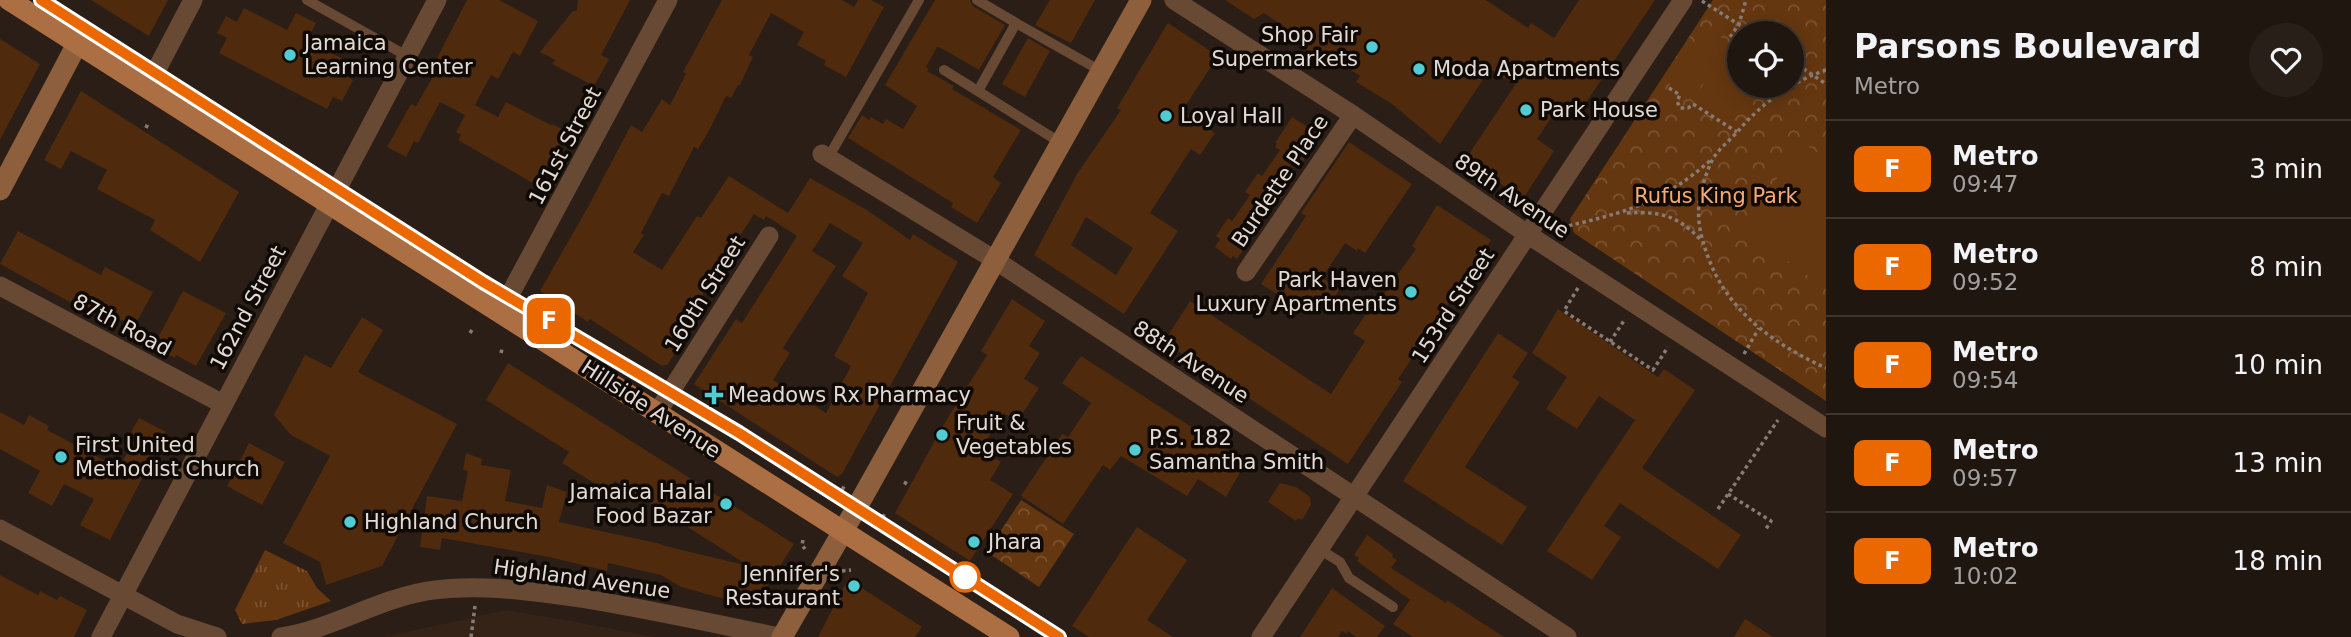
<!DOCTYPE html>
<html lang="en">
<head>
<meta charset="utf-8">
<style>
  body { margin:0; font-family:"DejaVu Sans",sans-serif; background:#281f19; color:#f1f3f6; height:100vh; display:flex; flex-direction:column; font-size:26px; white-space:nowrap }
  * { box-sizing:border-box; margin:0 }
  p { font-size:23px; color:#a29f9f }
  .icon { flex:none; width:38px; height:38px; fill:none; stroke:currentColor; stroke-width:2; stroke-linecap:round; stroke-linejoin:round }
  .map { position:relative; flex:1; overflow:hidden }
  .side { display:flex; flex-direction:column; background:#201610; width:525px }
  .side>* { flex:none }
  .badge { padding:0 14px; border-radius:10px; font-size:24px; line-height:46px }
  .buttons { position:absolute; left:1727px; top:21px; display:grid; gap:14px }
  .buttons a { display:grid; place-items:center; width:77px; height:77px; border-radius:50%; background:#201610; box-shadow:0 4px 18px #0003,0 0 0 2px #3d3530; font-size:35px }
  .map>.badge { position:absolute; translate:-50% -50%; box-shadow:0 0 0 4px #fff }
  .round { display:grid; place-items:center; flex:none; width:74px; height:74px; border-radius:37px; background:#281f19 }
  .headline { display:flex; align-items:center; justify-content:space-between; height:119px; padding:0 28px }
  h1 { font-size:33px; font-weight:800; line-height:52px }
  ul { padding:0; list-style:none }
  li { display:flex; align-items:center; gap:21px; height:98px; padding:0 28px; border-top:2px solid #3d3530 }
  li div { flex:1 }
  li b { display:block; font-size:26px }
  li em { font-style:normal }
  li .badge { min-width:77px; font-weight:700; text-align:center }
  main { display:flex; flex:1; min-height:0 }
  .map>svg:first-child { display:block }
</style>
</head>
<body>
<main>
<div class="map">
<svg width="1826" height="637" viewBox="0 0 1826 637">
  <defs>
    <pattern id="grass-tufts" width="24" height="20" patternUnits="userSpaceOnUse" patternTransform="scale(1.75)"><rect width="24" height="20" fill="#653710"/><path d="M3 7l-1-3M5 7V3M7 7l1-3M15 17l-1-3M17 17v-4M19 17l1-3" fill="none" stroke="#7b5332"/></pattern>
    <pattern id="park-crowns" width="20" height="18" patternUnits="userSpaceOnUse" patternTransform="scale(1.75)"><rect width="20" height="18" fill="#653710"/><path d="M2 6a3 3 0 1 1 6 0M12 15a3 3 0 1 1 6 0" fill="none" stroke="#7b5332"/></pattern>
  </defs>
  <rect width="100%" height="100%" fill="#2a1e16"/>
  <!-- built -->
  <polygon fill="#352317" points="507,610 570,621 656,637 384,637"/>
  <!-- grass -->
  <polygon fill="url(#grass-tufts)" points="265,550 307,571 317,588 331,601 276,620 242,624 235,610"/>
  <!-- park -->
  <g fill="url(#park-crowns)" fill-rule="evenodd">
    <path d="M1713,0h113v401l-252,-168 -4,-14zM1740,33h52v53h-52z"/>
    <polygon points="1021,500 1074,534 1039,587 987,552"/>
  </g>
  <!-- garden -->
  <g fill="#653710">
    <polygon points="1708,28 1728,42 1709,69 1692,58 1709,71 1690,99 1669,85"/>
    <polygon points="1732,41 1739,46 1740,86 1752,86 1728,123 1693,100"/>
    <polygon points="1802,142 1826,159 1826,288 1742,229"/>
  </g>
  <!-- building -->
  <g fill="#4f2a0d" fill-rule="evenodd">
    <polygon points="91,0 168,0 149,36"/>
    <polygon points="467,0 499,0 538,21 520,56 513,52 498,79 491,75 475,105 498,117 506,102 551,125 552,124 567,131 536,185 458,140 461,135 456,132 465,115 440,102 418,143 414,141 406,157 387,147 411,104 416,106 439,66 434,64"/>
    <polygon points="578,0 630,0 601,55 609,59 594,86 552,64 555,60 540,52 572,12 577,10"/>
    <path d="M722,0h120l12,7 4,-7h13l13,7 -38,70 -22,-12 2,-4 -29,-16 7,-13 -33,-19 -22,42 4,2 -13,28h-2l-7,13 -5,-2 -15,31 -13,22 -4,-2 -25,49 -7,-3 -21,40 3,2 -11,17 29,18 35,-54 4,2 28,-42 59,37 22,-35 57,32 43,30 3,-6 45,28 -116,212 -5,3 -143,-93 42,-65 6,4 55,-87 -20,-13 -11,-7 -2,4 -10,-6 -52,82 7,5 -41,63 -6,2 -72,-47 -2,3 -48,-31 49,-86 42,-80 11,7 20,-33 8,6 16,-31 -3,-2zM830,223l33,20 -21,33 26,17 -34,63 17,10 -25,47 -53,-33 17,-27 -7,-5 53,-82 -24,-15z"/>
    <polygon points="935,0 970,0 973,6 1005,25 979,70 941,48 937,47 926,67 929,69 927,71 954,86 952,89 1021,130 993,177 1001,183 977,223 951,207 953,203 848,138 862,115 869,120 871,117 883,124 886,119 903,129 917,106 885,85"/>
    <polygon points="1050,0 1095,0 1071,43 1035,25"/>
    <polygon points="1225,0 1486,0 1528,28 1531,23 1554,38 1579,0 1655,0 1577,116 1559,106 1537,139 1554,151 1523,199 1465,160 1515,85 1490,69 1440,144 1392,104 1356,82 1360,76 1330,57 1326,62 1283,35 1287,29 1264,13 1254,19"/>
    <polygon points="244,8 287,30 296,13 316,23 307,41 351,63 345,75 353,80 342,101 333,97 327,109 219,53 227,38 217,33 226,16 237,22"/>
    <path d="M1168,23l50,33 -36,55 33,22 -15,22 -9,-6 -41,64 28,18 -54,83 -90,-59 43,-81 44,-64 -4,-2zM1086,217l47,31 -17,27 -45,-30z"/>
    <polygon points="1028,38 1050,51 1025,97 1002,84"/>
    <polygon points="0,39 40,64 0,140"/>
    <polygon points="81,91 239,192 200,262 150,230 155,220 97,189 107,170 71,151 61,169 44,160"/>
    <polygon points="1292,117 1319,134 1303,161 1296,157 1282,178 1290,184 1281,199 1279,197 1237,259 1233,256 1231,259 1215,247 1220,239 1216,236 1228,218 1232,221 1250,195 1245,192 1258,173 1262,176 1280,150 1275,147 1277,143 1275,143"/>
    <polygon points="1349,142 1412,184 1365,253 1358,248 1357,251 1345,243 1322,278 1340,289 1325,313 1300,296 1294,305 1261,284 1306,216 1301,213"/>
    <polygon points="1437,205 1491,240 1398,379 1402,382 1348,464 1164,342 1190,301 1331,394 1365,341 1353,333 1375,301 1377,303 1416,249 1412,246"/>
    <polygon points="18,231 101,275 105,267 153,292 134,327 107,312 103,320 0,264"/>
    <polygon points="183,291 226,313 196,366 176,355 175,358 153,347"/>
    <polygon points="1012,299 1045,321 1029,346 1040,353 1024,379 1039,388 1017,422 1004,413 981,449 1001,462 990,480 1013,494 970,561 895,513 944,424 987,355 981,351"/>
    <polygon points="1558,309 1658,377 1664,369 1695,390 1642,468 1741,535 1718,569 1620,503 1604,526 1621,537 1592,580 1547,551 1635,420 1599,396 1577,429 1546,409 1567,377 1532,353"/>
    <polygon points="362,317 383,330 358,372 457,424 382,566 326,585 320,562 283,543 330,456 291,435 274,415 305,355 331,368"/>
    <polygon points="1498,333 1528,353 1512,377 1520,382 1465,467 1527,507 1502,545 1403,481"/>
    <polygon points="1081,356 1246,462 1226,497 1198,479 1187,496 1121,456 1110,470 1103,465 1063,524 1021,496 1062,434 1068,437 1091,403 1062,383"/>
    <polygon points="508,363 794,544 754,607 681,587 661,575 608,563 607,571 549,557 442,538 440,550 420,547 427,496 462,501 468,471 463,470 466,453 482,459 481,465 511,470 505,501 542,508 547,485 567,492 559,522 661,544 661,545 749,566 615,481 608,492 562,463 569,452 486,400"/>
    <polygon points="0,412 24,425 29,415 49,426 47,430 111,464 113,460 121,464 136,437 130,434 139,418 166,432 110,540 80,525 94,499 64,484 52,506 28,493 40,471 0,449"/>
    <polygon points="249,443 285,462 262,505 227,486"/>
    <polygon points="1280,483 1296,487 1310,497 1311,505 1302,520 1298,518 1296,521 1268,502"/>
    <polygon points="1137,527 1187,560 1147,620 1173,637 1089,637 1072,626"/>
    <polygon points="1367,535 1393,554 1392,557 1397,560 1391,568 1446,603 1447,600 1504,637 1413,637 1393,624 1410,600 1357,561 1359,558 1354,555"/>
    <polygon points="0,575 38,595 40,591 57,600 60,596 87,610 74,637 0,637"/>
    <polygon points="848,579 922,627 915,637 818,637"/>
    <polygon points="1332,588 1385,626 1377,637 1356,637 1348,631 1347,634 1342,631 1338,637 1300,637"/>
    <polygon points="1745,619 1773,637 1734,637"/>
  </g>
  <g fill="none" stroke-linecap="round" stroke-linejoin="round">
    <!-- path -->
    <g stroke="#877c75" stroke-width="3.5" stroke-dasharray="3.5 3.5" stroke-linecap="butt">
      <polyline points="1702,1 1752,33"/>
      <polyline points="1730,37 1739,24 1746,0"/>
      <polyline points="1792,61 1826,84"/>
      <path d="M1826,70c-33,11 -64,33 -87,60 -8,9 -18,17 -25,27 -6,10 -10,24 -13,35 -5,22 -2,40 6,62 19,56 66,90 119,114"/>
      <polyline points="1669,88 1680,95 1677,101 1680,108 1688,108 1693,104 1737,132"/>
      <polyline points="146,128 148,123"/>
      <path d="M1627,213c34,-2 51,3 74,27"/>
      <path d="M1555,229c67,-16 104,-23 157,-70"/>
      <polyline points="1578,288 1564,311 1653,370 1668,347"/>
      <polyline points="470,333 472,330"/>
      <polyline points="1610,342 1625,319"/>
      <polyline points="501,353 502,349"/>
      <polyline points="1744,354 1759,328"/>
      <polyline points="904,482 907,484 906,486"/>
      <polyline points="837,492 841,487 845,489"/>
      <polyline points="1728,494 1771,521 1766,529"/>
      <polyline points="1718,509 1778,420"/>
      <polyline points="882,515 886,517 884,523"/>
      <polyline points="803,540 802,545 805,549"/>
      <polyline points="842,571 851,570"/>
      <polyline points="830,597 834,599 837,594"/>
      <polyline points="471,637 475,606"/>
    </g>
    <!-- lane -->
    <g stroke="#674934" stroke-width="10">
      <polyline points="307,0 407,56"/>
      <polyline points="977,0 1016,23 978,91"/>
      <polyline points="1016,23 1101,71"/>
      <polyline points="944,70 1061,143"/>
      <polyline points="828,158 919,0"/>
      <polyline points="1319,549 1340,562 1349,578 1393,607"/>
    </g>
    <!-- street -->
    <g stroke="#674934" stroke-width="19">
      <polyline points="1174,0 1353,115 1527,234 1826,428"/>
      <polyline points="147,88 193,0"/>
      <polyline points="822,154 995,260 1567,637"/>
      <polyline points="1246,272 1353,115"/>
      <polyline points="0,286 223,404"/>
      <polyline points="500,313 668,0"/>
      <polyline points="657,413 769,236"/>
      <polyline points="0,529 177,624 217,637"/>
      <polyline points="101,637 437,0"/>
      <path d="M281,637c51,-8 95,-37 146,-46 52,-8 102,0 153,7 67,11 133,25 199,39"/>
      <polyline points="1261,637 1683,0"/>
    </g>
    <!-- secondary -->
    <g stroke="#8d5f3d" stroke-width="21">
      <polyline points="0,190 77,44"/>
      <polyline points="782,637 861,500 1141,0"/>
    </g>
    <!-- primary -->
    <polyline stroke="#ab6f43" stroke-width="21" points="9,0 1009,637"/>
  </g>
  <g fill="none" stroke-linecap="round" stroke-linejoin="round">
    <defs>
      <polyline id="line" points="41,0 483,282 739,433 1059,637"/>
    </defs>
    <!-- line casing -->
    <use href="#line" stroke="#fff" stroke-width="16"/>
    <!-- line -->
    <use href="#line" stroke="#eb6800" stroke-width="10"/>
  </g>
  <!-- markers -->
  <g fill="#51ccd2" stroke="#0f0a06" stroke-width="2.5">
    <circle cx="1372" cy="47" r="7"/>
    <circle cx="290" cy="55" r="7"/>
    <circle cx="1419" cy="69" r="7"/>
    <circle cx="1526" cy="110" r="7"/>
    <circle cx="1166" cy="116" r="7"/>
    <circle cx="1411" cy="292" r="7"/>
    <path d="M710.5 384.5h7v7h7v7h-7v7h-7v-7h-7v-7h7z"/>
    <circle cx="942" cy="435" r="7"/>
    <circle cx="1135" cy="450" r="7"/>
    <circle cx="61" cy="457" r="7"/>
    <circle cx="726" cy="504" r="7"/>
    <circle cx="350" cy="522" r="7"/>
    <circle cx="974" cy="542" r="7"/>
    <circle cx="854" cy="586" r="7"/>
  </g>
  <circle fill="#fff" stroke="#eb6800" stroke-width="3.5" cx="965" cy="577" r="14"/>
  <g text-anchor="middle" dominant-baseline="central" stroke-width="7" stroke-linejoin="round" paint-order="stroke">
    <!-- poi labels -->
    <g font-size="21" fill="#e3dad4" stroke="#0f0a06" text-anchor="start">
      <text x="1358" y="35" text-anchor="end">Shop Fair<tspan x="1358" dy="24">Supermarkets</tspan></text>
      <text x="304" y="43">Jamaica<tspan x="304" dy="24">Learning Center</tspan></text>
      <text x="1433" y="69">Moda Apartments</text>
      <text x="1540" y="110">Park House</text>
      <text x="1180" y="116">Loyal Hall</text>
      <text x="1397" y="280" text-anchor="end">Park Haven<tspan x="1397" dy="24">Luxury Apartments</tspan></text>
      <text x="728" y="395">Meadows Rx Pharmacy</text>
      <text x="956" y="423">Fruit &amp;<tspan x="956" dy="24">Vegetables</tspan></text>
      <text x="1149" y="438">P.S. 182<tspan x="1149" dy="24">Samantha Smith</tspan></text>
      <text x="75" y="445">First United<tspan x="75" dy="24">Methodist Church</tspan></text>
      <text x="712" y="492" text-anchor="end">Jamaica Halal<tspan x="712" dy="24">Food Bazar</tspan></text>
      <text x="364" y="522">Highland Church</text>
      <text x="988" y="542">Jhara</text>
      <text x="840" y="574" text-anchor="end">Jennifer's<tspan x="840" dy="24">Restaurant</tspan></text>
    </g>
    <!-- street labels -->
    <g font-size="21" fill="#e3dad4" stroke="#0f0a06">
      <text transform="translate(565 146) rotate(-62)">161st Street</text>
      <text transform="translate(1280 181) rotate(-56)">Burdette Place</text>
      <text transform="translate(1512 196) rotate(34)">89th Avenue</text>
      <text transform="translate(705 294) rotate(-58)">160th Street</text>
      <text transform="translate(1453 306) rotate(-57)">153rd Street</text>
      <text transform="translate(248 308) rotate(-62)">162nd Street</text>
      <text transform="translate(122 325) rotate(28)">87th Road</text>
      <text transform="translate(1191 362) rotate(33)">88th Avenue</text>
      <text transform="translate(651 409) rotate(33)">Hillside Avenue</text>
      <text transform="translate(582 579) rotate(8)">Highland Avenue</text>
    </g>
    <!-- park labels -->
    <g font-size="21" fill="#f7aa73" stroke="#0f0a06">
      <text x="1716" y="196">Rufus King Park</text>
    </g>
  </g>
</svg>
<div class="buttons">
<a><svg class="icon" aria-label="locate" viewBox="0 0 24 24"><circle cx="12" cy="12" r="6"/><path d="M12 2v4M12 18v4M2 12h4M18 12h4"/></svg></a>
</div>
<b class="badge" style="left:549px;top:321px;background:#eb6800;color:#fff">F</b>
</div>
<section class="side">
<div class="headline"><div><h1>Parsons Boulevard</h1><p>Metro</p></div><a class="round"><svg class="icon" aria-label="heart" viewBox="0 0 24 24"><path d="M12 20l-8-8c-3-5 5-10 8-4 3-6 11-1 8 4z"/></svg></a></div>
<ul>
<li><span class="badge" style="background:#eb6800;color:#fff">F</span><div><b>Metro</b><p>09:47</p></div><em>3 min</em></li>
<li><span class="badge" style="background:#eb6800;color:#fff">F</span><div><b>Metro</b><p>09:52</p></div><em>8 min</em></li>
<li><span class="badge" style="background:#eb6800;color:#fff">F</span><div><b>Metro</b><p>09:54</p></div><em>10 min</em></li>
<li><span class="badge" style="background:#eb6800;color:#fff">F</span><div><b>Metro</b><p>09:57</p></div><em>13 min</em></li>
<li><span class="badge" style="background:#eb6800;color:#fff">F</span><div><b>Metro</b><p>10:02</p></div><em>18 min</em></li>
</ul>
</section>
</main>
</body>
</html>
